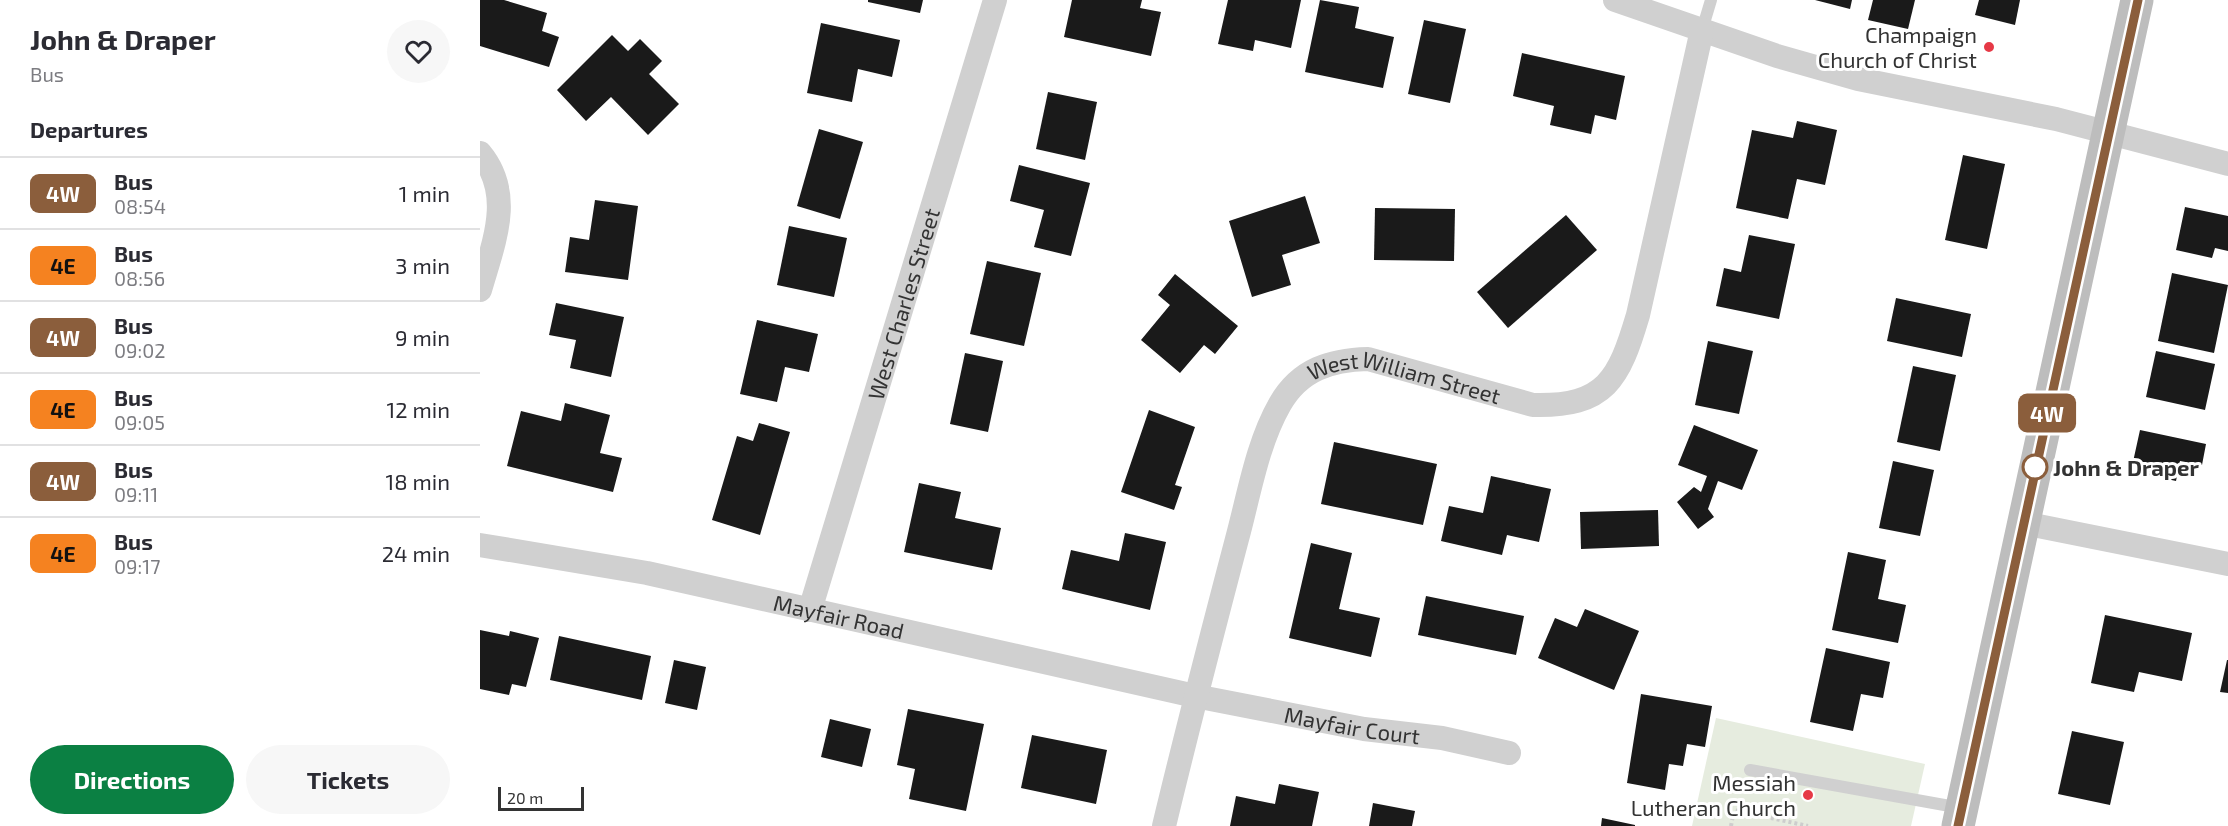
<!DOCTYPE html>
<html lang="en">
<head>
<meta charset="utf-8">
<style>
  body { margin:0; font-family:"Exo 2",sans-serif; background:#f7f7f7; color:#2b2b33; height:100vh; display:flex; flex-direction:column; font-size:22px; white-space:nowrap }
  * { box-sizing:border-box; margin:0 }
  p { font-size:20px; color:#7c7c81 }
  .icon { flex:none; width:33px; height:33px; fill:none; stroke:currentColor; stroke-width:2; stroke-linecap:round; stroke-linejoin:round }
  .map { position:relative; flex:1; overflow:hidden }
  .panel { display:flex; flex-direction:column; background:#fff; width:480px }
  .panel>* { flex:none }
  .badge { padding:0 12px; border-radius:9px; font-size:21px; line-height:39px }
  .scale { position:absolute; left:18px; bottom:15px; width:86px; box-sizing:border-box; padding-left:6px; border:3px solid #333; border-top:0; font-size:16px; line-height:21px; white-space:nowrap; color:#333; -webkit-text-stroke:4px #fff; paint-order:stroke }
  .map>.badge { position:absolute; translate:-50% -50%; box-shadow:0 0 0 3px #fff }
  h2 { padding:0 30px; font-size:22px; line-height:54px }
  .round { display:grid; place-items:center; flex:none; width:63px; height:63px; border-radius:32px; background:#f7f7f7 }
  .head { display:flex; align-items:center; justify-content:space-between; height:102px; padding:0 30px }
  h1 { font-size:28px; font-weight:700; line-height:45px }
  .cta { display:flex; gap:12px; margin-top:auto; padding:12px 30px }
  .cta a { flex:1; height:69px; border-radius:36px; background:#0b8043; color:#fff; font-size:24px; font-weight:700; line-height:69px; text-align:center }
  .cta a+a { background:#f7f7f7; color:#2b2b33 }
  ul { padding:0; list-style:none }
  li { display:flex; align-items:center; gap:18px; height:72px; padding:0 30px; border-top:2px solid #e1e1e2 }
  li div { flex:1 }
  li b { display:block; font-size:22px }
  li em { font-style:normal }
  li .badge { min-width:66px; font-weight:700; text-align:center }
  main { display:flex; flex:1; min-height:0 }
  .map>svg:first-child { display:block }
</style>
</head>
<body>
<main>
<section class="panel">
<div class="head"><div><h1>John &amp; Draper</h1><p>Bus</p></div><a class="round"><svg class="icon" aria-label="heart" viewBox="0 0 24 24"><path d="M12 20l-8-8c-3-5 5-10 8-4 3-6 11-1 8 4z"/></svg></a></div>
<h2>Departures</h2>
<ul>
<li><span class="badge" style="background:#8b5e3c;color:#fff">4W</span><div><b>Bus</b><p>08:54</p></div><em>1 min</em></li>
<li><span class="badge" style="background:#f58220;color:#111">4E</span><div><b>Bus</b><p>08:56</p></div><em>3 min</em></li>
<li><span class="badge" style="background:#8b5e3c;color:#fff">4W</span><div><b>Bus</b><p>09:02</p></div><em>9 min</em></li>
<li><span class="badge" style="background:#f58220;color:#111">4E</span><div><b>Bus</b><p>09:05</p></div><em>12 min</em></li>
<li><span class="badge" style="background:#8b5e3c;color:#fff">4W</span><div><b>Bus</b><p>09:11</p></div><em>18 min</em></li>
<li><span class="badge" style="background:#f58220;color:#111">4E</span><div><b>Bus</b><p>09:17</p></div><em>24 min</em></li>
</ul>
<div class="cta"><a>Directions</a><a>Tickets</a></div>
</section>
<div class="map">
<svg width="1748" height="826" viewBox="0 0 1748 826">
  <rect width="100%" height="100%" fill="#fff"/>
  <!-- green -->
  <polygon fill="#e6ecdf" points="1236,718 1445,764 1431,826 1212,826"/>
  <!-- building -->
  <g fill="#1a1a1a">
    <polygon points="0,0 24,0 67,13 62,31 79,37 69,67 0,46"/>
    <polygon points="388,0 443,0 440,13 388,2"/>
    <polygon points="592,0 662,0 660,8 681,12 671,56 584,37"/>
    <polygon points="748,0 821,0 811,48 775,40 773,51 738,44"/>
    <polygon points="840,0 879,7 875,28 914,37 903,88 825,72"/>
    <polygon points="1335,0 1372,0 1370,9"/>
    <polygon points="1393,0 1435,0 1428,29 1388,20"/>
    <polygon points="1499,0 1540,0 1535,25 1495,15"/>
    <polygon points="944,20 986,29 970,103 928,94"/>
    <polygon points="341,23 420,40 412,77 378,69 372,102 327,93"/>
    <polygon points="132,35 148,51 160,39 182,61 169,74 199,104 168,135 131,97 106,121 77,90"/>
    <polygon points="1042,53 1145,76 1136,120 1115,115 1111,134 1070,125 1074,106 1033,96"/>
    <polygon points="568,92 617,102 605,160 556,149"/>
    <polygon points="1317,121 1357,130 1345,185 1317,179 1308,219 1256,208 1272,130 1313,138"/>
    <polygon points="339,129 383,142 360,219 317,206"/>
    <polygon points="1483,155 1525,164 1507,249 1465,240"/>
    <polygon points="539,165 610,183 591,256 554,247 564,210 530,201"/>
    <polygon points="825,196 840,243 802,255 811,285 772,297 749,221"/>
    <polygon points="115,200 158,206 148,280 85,272 90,237 109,240"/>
    <polygon points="1705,207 1748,216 1748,251 1735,248 1732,258 1696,250"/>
    <polygon points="895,208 975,209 974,261 894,260"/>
    <polygon points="1086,215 1117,250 1028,328 997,292"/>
    <polygon points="309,226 367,238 354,297 297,285"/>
    <polygon points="1269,235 1315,244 1299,319 1236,306 1244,268 1261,272"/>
    <polygon points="507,261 561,273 544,346 490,334"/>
    <polygon points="1692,273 1748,285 1734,353 1678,341"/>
    <polygon points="695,274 758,326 735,354 724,345 700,373 661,340 690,305 678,295"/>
    <polygon points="1416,298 1491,314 1482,357 1407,341"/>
    <polygon points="76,303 144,317 131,377 90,368 96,340 69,335"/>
    <polygon points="277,320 338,334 329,372 305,367 297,402 260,394"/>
    <polygon points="1228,341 1273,351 1259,414 1215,405"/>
    <polygon points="1676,351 1735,364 1725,410 1666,397"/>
    <polygon points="485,353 523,361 508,432 470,424"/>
    <polygon points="1433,366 1476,375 1460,451 1417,442"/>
    <polygon points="85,403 130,415 120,453 142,458 133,492 27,466 41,411 81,421"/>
    <polygon points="669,410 715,427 695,485 702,487 694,510 641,492"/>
    <polygon points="279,423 310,432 280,535 232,520 257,436 273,441"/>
    <polygon points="1214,425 1278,450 1262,490 1238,481 1228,509 1234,517 1218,529 1197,502 1214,487 1221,492 1227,476 1198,465"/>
    <polygon points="1660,430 1726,444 1722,465 1700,461 1696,481 1651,471"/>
    <polygon points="854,442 957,464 943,525 841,504"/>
    <polygon points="1413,461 1454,470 1440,536 1399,528"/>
    <polygon points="1011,476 1071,489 1059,542 1027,535 1022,555 961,541 969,506 1003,513"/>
    <polygon points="439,483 481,492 475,518 521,528 512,570 424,552"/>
    <polygon points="1178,510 1179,546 1101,549 1100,512"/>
    <polygon points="645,533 686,542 670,610 582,589 591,550 639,561"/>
    <polygon points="831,543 872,553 859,609 900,618 891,657 809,638"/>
    <polygon points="1368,552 1406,560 1398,599 1426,605 1418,643 1352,630"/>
    <polygon points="946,596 1044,616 1036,655 938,635"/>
    <polygon points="1105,609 1159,631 1134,690 1058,658 1075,618 1097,627"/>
    <polygon points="1625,615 1712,633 1702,681 1659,672 1654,692 1611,683"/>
    <polygon points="0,630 29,636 30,631 59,638 46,687 32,684 29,695 0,689"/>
    <polygon points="79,636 171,656 162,700 70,680"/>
    <polygon points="1346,648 1410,662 1403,698 1381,694 1373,731 1330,722"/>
    <polygon points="194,660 226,667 217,710 185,703"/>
    <polygon points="1747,660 1748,660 1748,693 1740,692"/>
    <polygon points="1161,694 1232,706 1225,747 1207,744 1203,766 1189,764 1185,790 1147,783"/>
    <polygon points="428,709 504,724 486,811 429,799 435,769 417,765"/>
    <polygon points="350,719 391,729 382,767 341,757"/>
    <polygon points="1592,731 1644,742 1630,805 1578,794"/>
    <polygon points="552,735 627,750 616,804 541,788"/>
    <polygon points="799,784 839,792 832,826 750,826 756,796 795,804"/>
    <polygon points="893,803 935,811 932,826 889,826"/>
    <polygon points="1122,818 1155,825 1155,826 1121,826"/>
  </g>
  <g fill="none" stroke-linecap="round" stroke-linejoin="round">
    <!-- path -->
    <polyline stroke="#cdcdcd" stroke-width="4" stroke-dasharray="3 3" stroke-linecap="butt" points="1251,826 1254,810 1328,826"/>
    <!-- lane -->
    <g stroke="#d0d0d0" stroke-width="12">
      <polyline points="1222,30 1231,0"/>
      <polyline points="1270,770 1481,808"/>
    </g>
    <!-- street -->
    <g stroke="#d0d0d0" stroke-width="24">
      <polyline points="1135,0 1297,56 1378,79 1576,119 1748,164"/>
      <path d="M0,153c35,42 13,91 0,137"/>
      <polyline points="1543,523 1748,564"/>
      <path id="s1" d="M0,545l167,28 548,123 169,33 78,9 67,15"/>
      <path id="s2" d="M330,610l185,-610"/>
      <path id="s3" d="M684,826c23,-96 48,-192 73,-287 12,-44 20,-95 43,-135 20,-35 51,-44 88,-45l165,46c73,2 86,-26 105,-90l64,-285"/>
    </g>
    <!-- secondary -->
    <polyline stroke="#bdbdbd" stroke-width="33" points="1478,826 1657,0"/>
  </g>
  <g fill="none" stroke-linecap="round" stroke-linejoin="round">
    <defs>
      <polyline id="line" points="1478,826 1658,0"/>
    </defs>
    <!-- line casing -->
    <use href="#line" stroke="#fff" stroke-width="14"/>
    <!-- line -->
    <use href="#line" stroke="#8b5e3c" stroke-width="9"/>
  </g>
  <!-- markers -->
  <g fill="#e63946" stroke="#fff" stroke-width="2">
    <circle cx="1509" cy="47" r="6"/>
    <circle cx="1328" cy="795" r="6"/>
  </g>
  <circle fill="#fff" stroke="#8b5e3c" stroke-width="3" cx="1555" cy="467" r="12"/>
  <g text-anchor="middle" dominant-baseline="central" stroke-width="6" stroke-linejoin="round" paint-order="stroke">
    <!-- poi labels -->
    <g font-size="22" fill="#333" stroke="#fff" text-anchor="end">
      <text x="1497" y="34">Champaign<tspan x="1497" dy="25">Church of Christ</tspan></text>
      <text x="1316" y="782">Messiah<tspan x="1316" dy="25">Lutheran Church</tspan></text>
    </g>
    <!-- street labels -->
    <g font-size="22" fill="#333" stroke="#fff">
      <text stroke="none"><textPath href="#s2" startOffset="320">West Charles Street</textPath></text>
      <text stroke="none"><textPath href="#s3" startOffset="580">West William Street</textPath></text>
      <text stroke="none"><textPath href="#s1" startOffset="366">Mayfair Road</textPath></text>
      <text stroke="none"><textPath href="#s1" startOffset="891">Mayfair Court</textPath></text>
    </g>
    <!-- stop labels -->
    <g font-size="22" font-weight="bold" fill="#333" stroke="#fff" text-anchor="start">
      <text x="1573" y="467">John &amp; Draper</text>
    </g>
  </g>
</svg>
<div class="scale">20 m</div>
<b class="badge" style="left:1567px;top:413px;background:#8b5e3c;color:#fff">4W</b>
</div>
</main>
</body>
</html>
